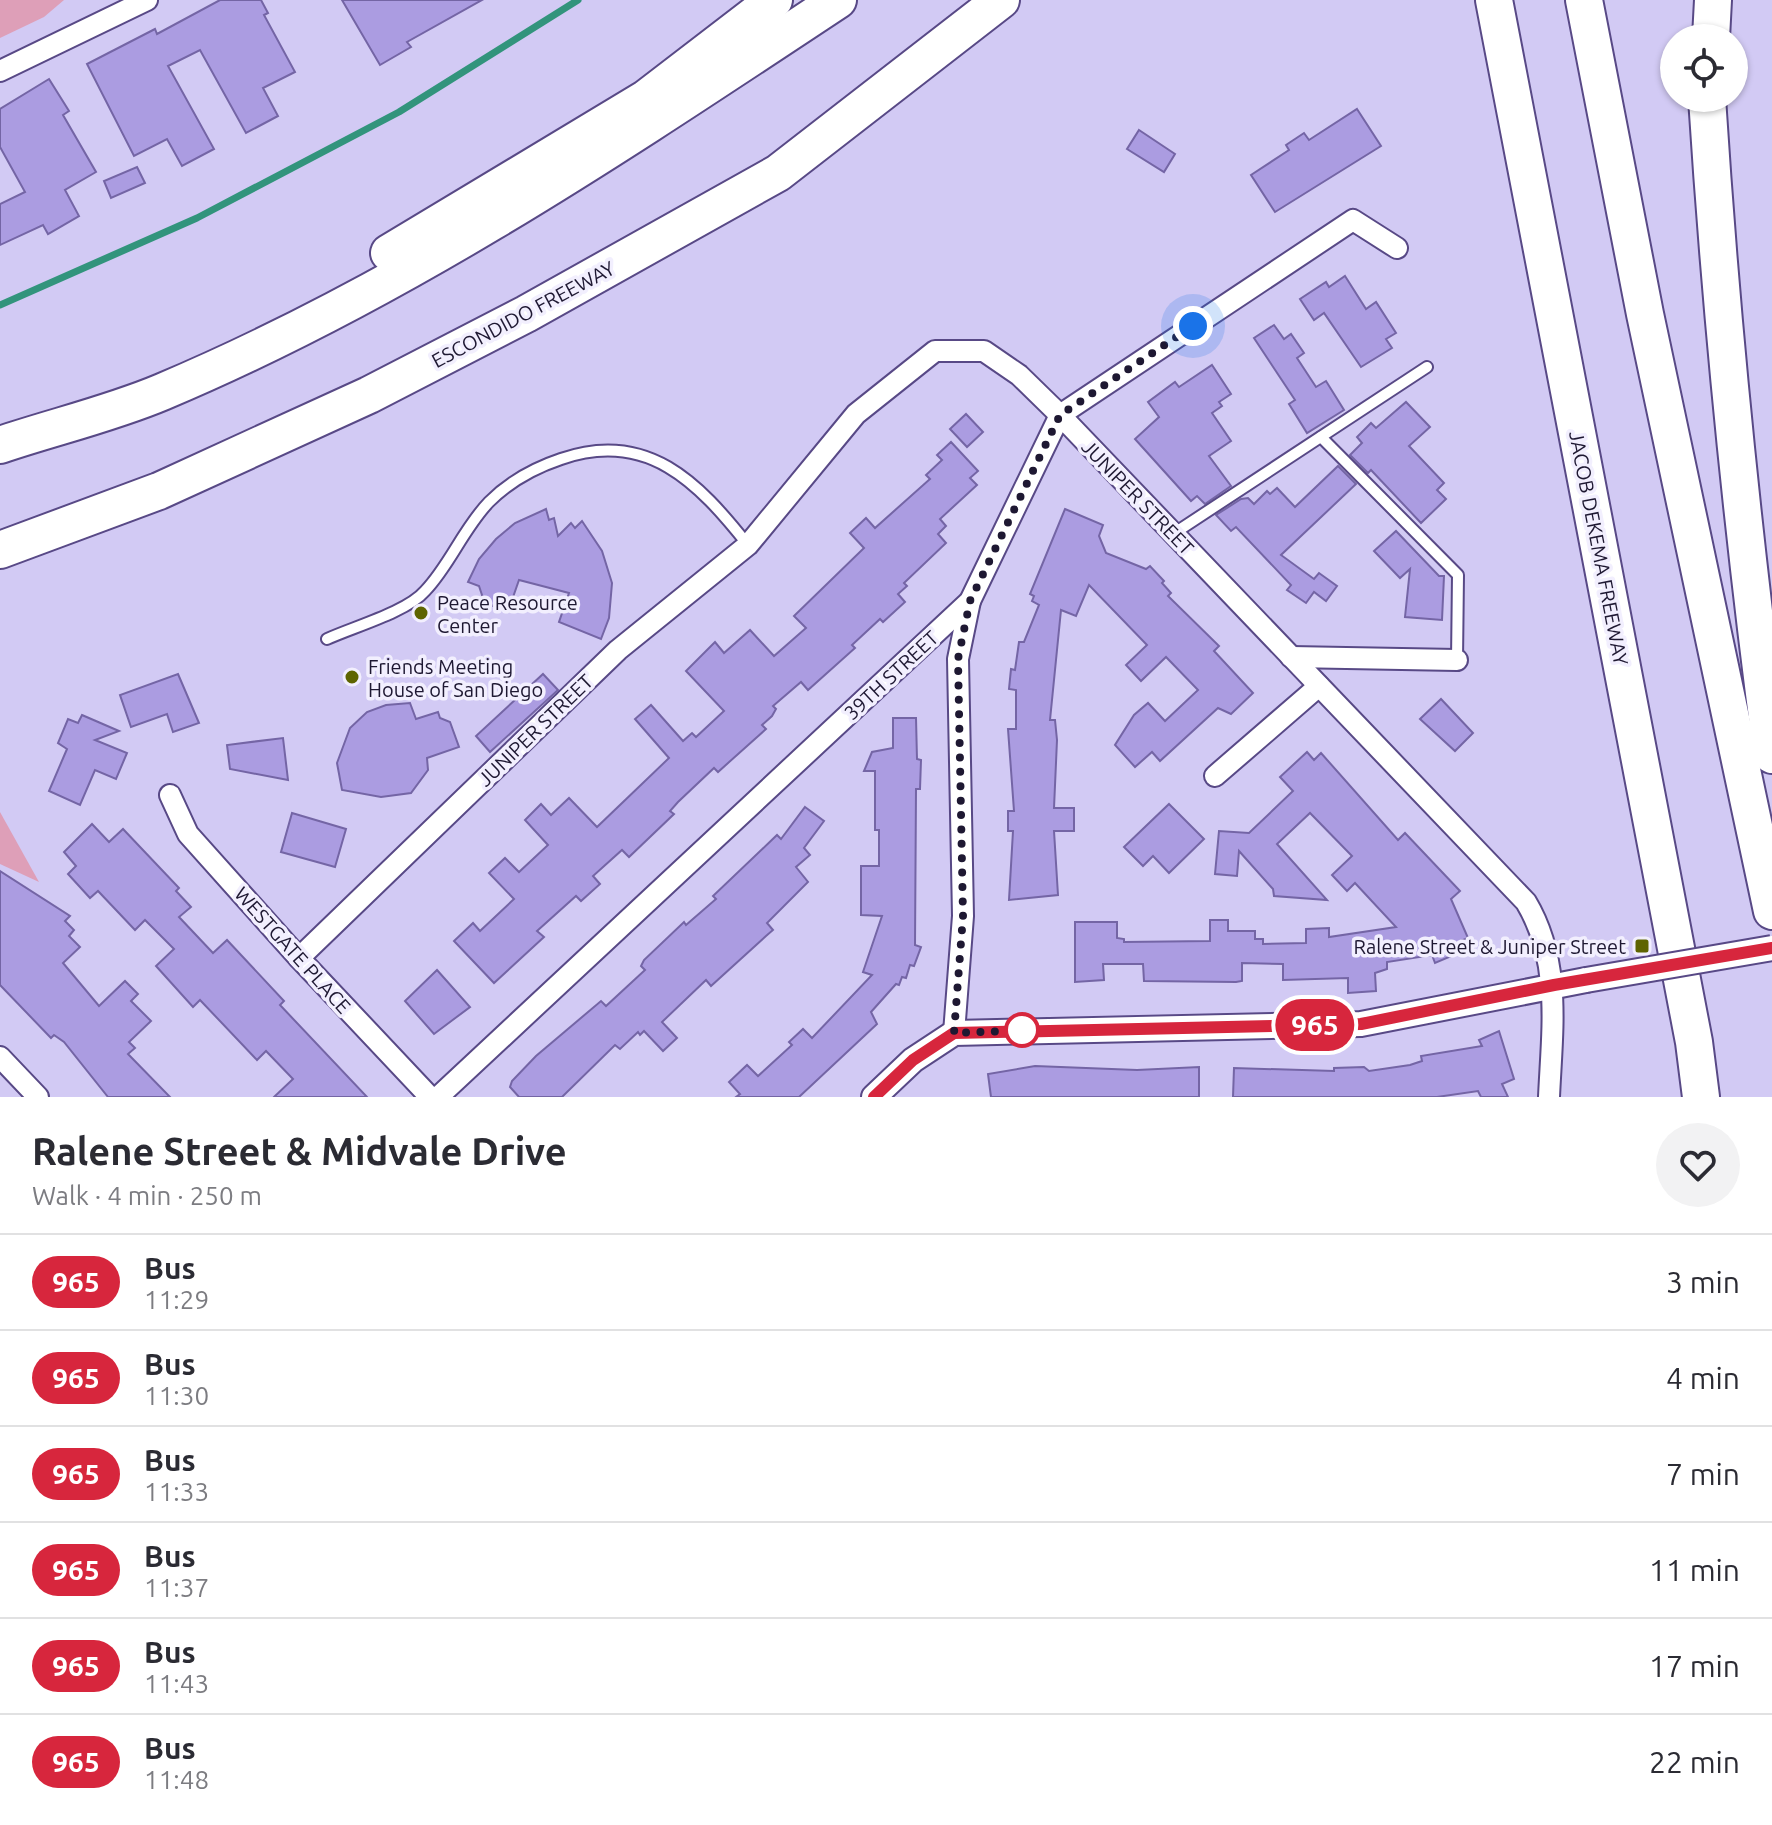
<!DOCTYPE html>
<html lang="en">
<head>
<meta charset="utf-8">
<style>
  body { margin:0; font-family:Ubuntu,sans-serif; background:#f2f2f3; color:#2b2b33; height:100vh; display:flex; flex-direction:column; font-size:30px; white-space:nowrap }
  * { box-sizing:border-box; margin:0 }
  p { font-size:26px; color:#7c7c81 }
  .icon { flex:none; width:44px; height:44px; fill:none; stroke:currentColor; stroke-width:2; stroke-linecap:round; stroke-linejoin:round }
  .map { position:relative; height:1097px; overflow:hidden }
  .panel { display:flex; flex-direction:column; background:#fff; flex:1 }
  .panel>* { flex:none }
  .badge { padding:0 16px; border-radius:26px; font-size:28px; line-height:52px }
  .controls { position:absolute; left:1660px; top:24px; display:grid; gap:16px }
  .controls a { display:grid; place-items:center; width:88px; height:88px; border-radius:50%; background:#fff; box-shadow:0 2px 6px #0004; font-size:40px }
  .you { position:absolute; width:40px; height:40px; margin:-20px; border:6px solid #fff; border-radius:50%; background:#1a73e8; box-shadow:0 0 0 12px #1a73e833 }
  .map>.badge { position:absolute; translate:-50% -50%; box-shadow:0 0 0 4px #fff }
  .round { display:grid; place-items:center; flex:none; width:84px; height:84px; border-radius:42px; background:#f2f2f3 }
  .headline { display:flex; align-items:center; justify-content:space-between; height:136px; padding:0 32px }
  h1 { font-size:38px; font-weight:700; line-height:60px }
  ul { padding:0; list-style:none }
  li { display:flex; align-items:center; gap:24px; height:96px; padding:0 32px; border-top:2px solid #e1e1e2 }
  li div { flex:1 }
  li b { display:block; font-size:30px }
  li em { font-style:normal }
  li .badge { min-width:88px; font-weight:700; text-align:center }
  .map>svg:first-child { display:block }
</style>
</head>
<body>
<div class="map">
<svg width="1772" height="1097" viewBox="0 0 1772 1097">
  <rect width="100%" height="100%" fill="#d2caf4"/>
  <!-- green -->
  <g fill="#de9fb8">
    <polygon points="0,0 64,0 44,17 0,38"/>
    <polygon points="0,812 39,882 0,864"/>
  </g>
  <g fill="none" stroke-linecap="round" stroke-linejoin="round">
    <!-- stream -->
    <polyline stroke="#32947c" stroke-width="7" points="0,305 197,218 399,112 578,0"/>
  </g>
  <!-- building -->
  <g fill="#ab9ce1" stroke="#7465a5" stroke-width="2">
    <polygon points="220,0 261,0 268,13 264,15 295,72 263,88 278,116 246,133 200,50 168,66 214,149 182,166 167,139 134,156 87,64 155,29 157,34"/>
    <polygon points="342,0 482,0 407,42 411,47 380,65"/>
    <polygon points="49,79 69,111 63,115 96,172 65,190 79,216 48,234 43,225 0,245 0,204 25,192 0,147 0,109"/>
    <polygon points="1357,109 1381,146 1275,212 1251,175 1289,150 1286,145 1304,133 1309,140"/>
    <polygon points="1139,130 1175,154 1164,172 1127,149"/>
    <polygon points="137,167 145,183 111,198 104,181"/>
    <polygon points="1345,276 1366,309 1376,302 1396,333 1386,339 1392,348 1361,367 1324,313 1314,320 1300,299 1326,282 1329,287"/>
    <polygon points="1274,325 1284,339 1291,334 1304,353 1297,358 1316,387 1326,381 1344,410 1307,433 1289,404 1295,400 1254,338"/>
    <polygon points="1212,365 1231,394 1219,402 1222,406 1212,413 1231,441 1209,456 1231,486 1205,504 1197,496 1191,501 1135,439 1159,417 1148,402 1175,382 1179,387"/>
    <polygon points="1406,402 1430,427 1409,446 1444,483 1437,490 1446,499 1421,523 1371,470 1368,473 1350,455 1362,443 1357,437 1371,423 1376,428"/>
    <polygon points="966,414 983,432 967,447 950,429"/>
    <polygon points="951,442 978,471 970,478 977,485 940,519 946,526 938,534 946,543 904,583 907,586 898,594 905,602 883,622 880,619 852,645 855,648 808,690 801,682 773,706 776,709 772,716 762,725 766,729 718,772 714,768 678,802 670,811 674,814 629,857 622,850 593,876 600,884 581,901 576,896 537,931 544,937 494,983 454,941 473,923 480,931 514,899 489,873 505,858 519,872 548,845 525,820 541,804 551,815 569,798 597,827 669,758 635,719 651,705 683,741 692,733 696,737 724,711 686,671 715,642 724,653 750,630 774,656 806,628 794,616 864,548 850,533 866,518 875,528 930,479 926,475 942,460 937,455"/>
    <polygon points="1338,466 1356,484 1281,555 1314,579 1319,573 1337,586 1326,601 1314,592 1306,603 1287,590 1291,585 1236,527 1231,531 1216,515 1241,499 1248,498 1254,504 1267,491 1270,494 1277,488 1295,507"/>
    <polygon points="546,509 549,520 554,518 558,536 571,523 575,528 582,521 602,551 612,583 609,618 601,639 559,622 569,593 519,580 512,600 497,608 484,601 479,586 468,582 479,559 496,539 515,523"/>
    <polygon points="1065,509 1103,525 1099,536 1106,553 1146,569 1150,566 1164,581 1162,583 1171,593 1168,596 1219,646 1214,651 1253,693 1231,714 1218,708 1160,761 1152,752 1135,767 1115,745 1134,715 1148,703 1165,721 1198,690 1166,657 1141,681 1126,665 1147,645 1089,585 1076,616 1061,610 1050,720 1055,720 1057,740 1054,808 1074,808 1074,831 1054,831 1058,895 1009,900 1013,831 1008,831 1008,811 1014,811 1008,729 1016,729 1016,690 1009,689 1011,669 1015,670 1019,642 1024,642 1039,605 1032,601 1034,596 1030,594"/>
    <polygon points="1396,531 1439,576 1444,576 1442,620 1405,617 1410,569 1400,578 1374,551"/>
    <polygon points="178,674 199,723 173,732 167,714 131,727 120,695"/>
    <polygon points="543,674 558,690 490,752 476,736"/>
    <polygon points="1441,699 1473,733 1455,751 1420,719"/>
    <polygon points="410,703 416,719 438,712 440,718 450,722 459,747 427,758 428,770 411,793 381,797 342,790 337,763 350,728 367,712 386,705"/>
    <polygon points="82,715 119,731 95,740 127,753 116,779 95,770 80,805 49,791 67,749 58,743 68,719 78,723"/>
    <polygon points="893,718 916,718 917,759 921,760 920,789 916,789 915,945 921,947 914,966 910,965 906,978 902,977 899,985 896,984 871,1012 877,1024 799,1097 736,1097 740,1094 729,1082 747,1065 758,1076 792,1045 789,1042 803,1029 812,1038 872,975 863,972 882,916 861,915 861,866 879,866 879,830 875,830 875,771 864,771 872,752 893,748"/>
    <polygon points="283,738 288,780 230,769 227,745"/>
    <polygon points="1307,752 1314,760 1321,753 1398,840 1405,833 1460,891 1451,899 1468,938 1458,942 1461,952 1435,963 1432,955 1387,962 1387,969 1375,973 1376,991 1348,993 1348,978 1283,980 1283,964 1242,963 1242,981 1236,982 1144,981 1143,964 1103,964 1104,980 1075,982 1075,922 1117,922 1117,938 1124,939 1124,942 1210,941 1210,920 1228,920 1228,931 1255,931 1255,939 1263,939 1263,944 1306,943 1306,929 1329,928 1329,937 1396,927 1355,883 1347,891 1332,875 1352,856 1310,813 1277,844 1327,900 1274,896 1273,889 1239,851 1237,876 1215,874 1219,831 1249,833 1293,791 1280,777"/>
    <polygon points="1169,804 1204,839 1169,873 1153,856 1143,866 1124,847"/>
    <polygon points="805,807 824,821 804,848 810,855 796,867 808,882 767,923 773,930 766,936 711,986 706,980 662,1022 677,1038 663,1051 644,1031 640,1035 638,1032 620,1049 615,1045 562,1097 519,1097 510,1087 512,1081 536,1056 601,1001 606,1006 645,970 641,966 644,960 684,922 686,925 716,899 713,896 777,835 781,839"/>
    <polygon points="292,813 346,829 335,867 281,852"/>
    <polygon points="92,824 109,842 123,829 179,888 176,891 191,907 179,917 213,953 227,940 284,1001 280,1005 367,1097 274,1097 293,1079 266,1051 257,1060 200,1000 193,1007 156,966 174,949 145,920 135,930 98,891 90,898 68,874 76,866 64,852"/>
    <polygon points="0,871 70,916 65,921 74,930 69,936 80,947 63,963 99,1006 125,981 138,994 131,1001 151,1021 129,1042 135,1048 128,1054 170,1097 108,1097 64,1042 54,1035 51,1038 0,985"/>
    <polygon points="437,970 470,1007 434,1034 405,1001"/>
    <polygon points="1499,1031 1514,1079 1502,1084 1508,1097 1481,1097 1478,1091 1437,1097 1233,1097 1234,1068 1334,1071 1334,1068 1364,1067 1369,1071 1410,1065 1422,1061 1421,1056 1482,1046 1479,1040"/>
    <polygon points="1035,1066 1137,1070 1199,1067 1199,1097 991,1097 988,1074"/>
  </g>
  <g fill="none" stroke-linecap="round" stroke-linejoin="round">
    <defs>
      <g id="service">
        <polyline points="1321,437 1458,575 1457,660"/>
        <polyline points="1173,534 1427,367"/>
        <path d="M327,639c26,-12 80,-27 98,-48 25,-26 38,-62 64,-89 20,-20 45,-34 72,-43 86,-30 137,23 187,86"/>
      </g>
      <g id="minor">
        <polyline points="0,71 147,0"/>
        <polyline points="1291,657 1457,660"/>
        <polyline points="1215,776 1319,686"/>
        <polyline points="170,795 188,834 299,958 430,1097"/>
        <path d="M299,958l319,-308 130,-105 108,-131 79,-63h49l35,24 41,40 466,487c36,60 26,128 23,195"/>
        <polyline points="954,1033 963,916 958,659 970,601"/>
        <polyline points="0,1057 38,1097"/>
        <polyline points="438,1097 970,601 1060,415 1353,220 1397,248"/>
      </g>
      <polyline id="tertiary" points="874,1097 913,1060 954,1033 1361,1024 1586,980"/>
      <g id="motorway">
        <polyline points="1494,0 1694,1042 1701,1097"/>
        <polyline points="1584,0 1645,314 1772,911"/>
        <polyline points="1711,38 1713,0"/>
        <path d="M1707,98c14,220 36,438 65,657"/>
        <polyline points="389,253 645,99 774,0"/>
        <path d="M0,445c53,-18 110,-31 162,-53 242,-102 458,-248 676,-392"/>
        <polyline points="0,550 159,491 369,395 526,314 778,173 1001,0"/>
      </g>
    </defs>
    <!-- service casing -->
    <use href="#service" stroke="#584986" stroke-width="14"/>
    <!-- minor casing -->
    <use href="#minor" stroke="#584986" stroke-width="24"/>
    <!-- tertiary casing -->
    <use href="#tertiary" stroke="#584986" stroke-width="28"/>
    <!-- motorway casing -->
    <use href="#motorway" stroke="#584986" stroke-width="40"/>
    <!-- service -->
    <use href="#service" stroke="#fff" stroke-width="10"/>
    <!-- minor -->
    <use href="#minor" stroke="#fff" stroke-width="20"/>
    <!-- tertiary -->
    <use href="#tertiary" stroke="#fff" stroke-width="24"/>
    <!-- motorway -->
    <use href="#motorway" stroke="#fff" stroke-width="36"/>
    <defs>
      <polyline id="tertiary-bridge" points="1586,980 1772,948"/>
    </defs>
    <!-- tertiary-bridge casing -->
    <use href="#tertiary-bridge" stroke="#584986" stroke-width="28" stroke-linecap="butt"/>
    <!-- tertiary-bridge -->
    <use href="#tertiary-bridge" stroke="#fff" stroke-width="24"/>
  </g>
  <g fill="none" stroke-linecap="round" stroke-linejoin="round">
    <defs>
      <polyline id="line" points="874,1097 913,1060 954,1033 1361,1024 1554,985 1772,948"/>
    </defs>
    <!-- line casing -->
    <use href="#line" stroke="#fff" stroke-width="18"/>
    <!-- line -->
    <use href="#line" stroke="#d7263d" stroke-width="12"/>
    <!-- walk -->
    <polyline stroke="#1e1832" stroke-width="8" stroke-dasharray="0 14.4" points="1022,1030 1030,1030 954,1033 963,916 958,659 970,601 1060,415 1193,326"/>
  </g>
  <!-- markers -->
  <g fill="#5e6400" stroke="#f2effe" stroke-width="3">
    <circle cx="421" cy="613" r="8"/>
    <circle cx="352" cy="677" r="8"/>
    <rect x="1634" y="938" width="16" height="16" rx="4"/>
  </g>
  <circle fill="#fff" stroke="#d7263d" stroke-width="4" cx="1022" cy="1030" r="16"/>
  <g text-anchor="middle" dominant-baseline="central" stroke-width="7" stroke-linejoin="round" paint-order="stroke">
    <!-- street labels -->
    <g font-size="20" fill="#1e1832" stroke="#f2effe">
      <text transform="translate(523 314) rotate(-28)">ESCONDIDO FREEWAY</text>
      <text transform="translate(1138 497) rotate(46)">JUNIPER STREET</text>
      <text transform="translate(1599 548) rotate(79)">JACOB DEKEMA FREEWAY</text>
      <text transform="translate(891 675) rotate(-43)">39TH STREET</text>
      <text transform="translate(535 730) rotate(-44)">JUNIPER STREET</text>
      <text transform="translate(293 950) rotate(48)">WESTGATE PLACE</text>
    </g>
    <!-- poi labels -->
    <g font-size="20" fill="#1e1832" stroke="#f2effe" text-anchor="start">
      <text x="437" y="602">Peace Resource<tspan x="437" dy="23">Center</tspan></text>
      <text x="368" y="666">Friends Meeting<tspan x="368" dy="23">House of San Diego</tspan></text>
      <text x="1626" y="946" text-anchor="end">Ralene Street &amp; Juniper Street</text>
    </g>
  </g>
</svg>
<div class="controls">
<a><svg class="icon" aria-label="locate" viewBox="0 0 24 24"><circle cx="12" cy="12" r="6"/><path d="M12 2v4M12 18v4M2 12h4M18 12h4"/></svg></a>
</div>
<div class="you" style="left:1193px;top:326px"></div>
<b class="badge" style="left:1315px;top:1025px;background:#d7263d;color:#fff">965</b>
</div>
<section class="panel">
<div class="headline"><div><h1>Ralene Street &amp; Midvale Drive</h1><p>Walk · 4 min · 250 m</p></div><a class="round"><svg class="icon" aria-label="heart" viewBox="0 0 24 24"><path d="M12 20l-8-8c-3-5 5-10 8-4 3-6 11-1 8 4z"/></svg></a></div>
<ul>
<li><span class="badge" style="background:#d7263d;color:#fff">965</span><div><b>Bus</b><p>11:29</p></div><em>3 min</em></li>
<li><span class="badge" style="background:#d7263d;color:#fff">965</span><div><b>Bus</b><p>11:30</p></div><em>4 min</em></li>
<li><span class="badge" style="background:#d7263d;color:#fff">965</span><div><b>Bus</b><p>11:33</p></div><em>7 min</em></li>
<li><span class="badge" style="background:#d7263d;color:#fff">965</span><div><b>Bus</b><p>11:37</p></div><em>11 min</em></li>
<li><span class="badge" style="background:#d7263d;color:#fff">965</span><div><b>Bus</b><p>11:43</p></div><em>17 min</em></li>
<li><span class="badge" style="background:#d7263d;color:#fff">965</span><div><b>Bus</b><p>11:48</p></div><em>22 min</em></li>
</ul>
</section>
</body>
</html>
